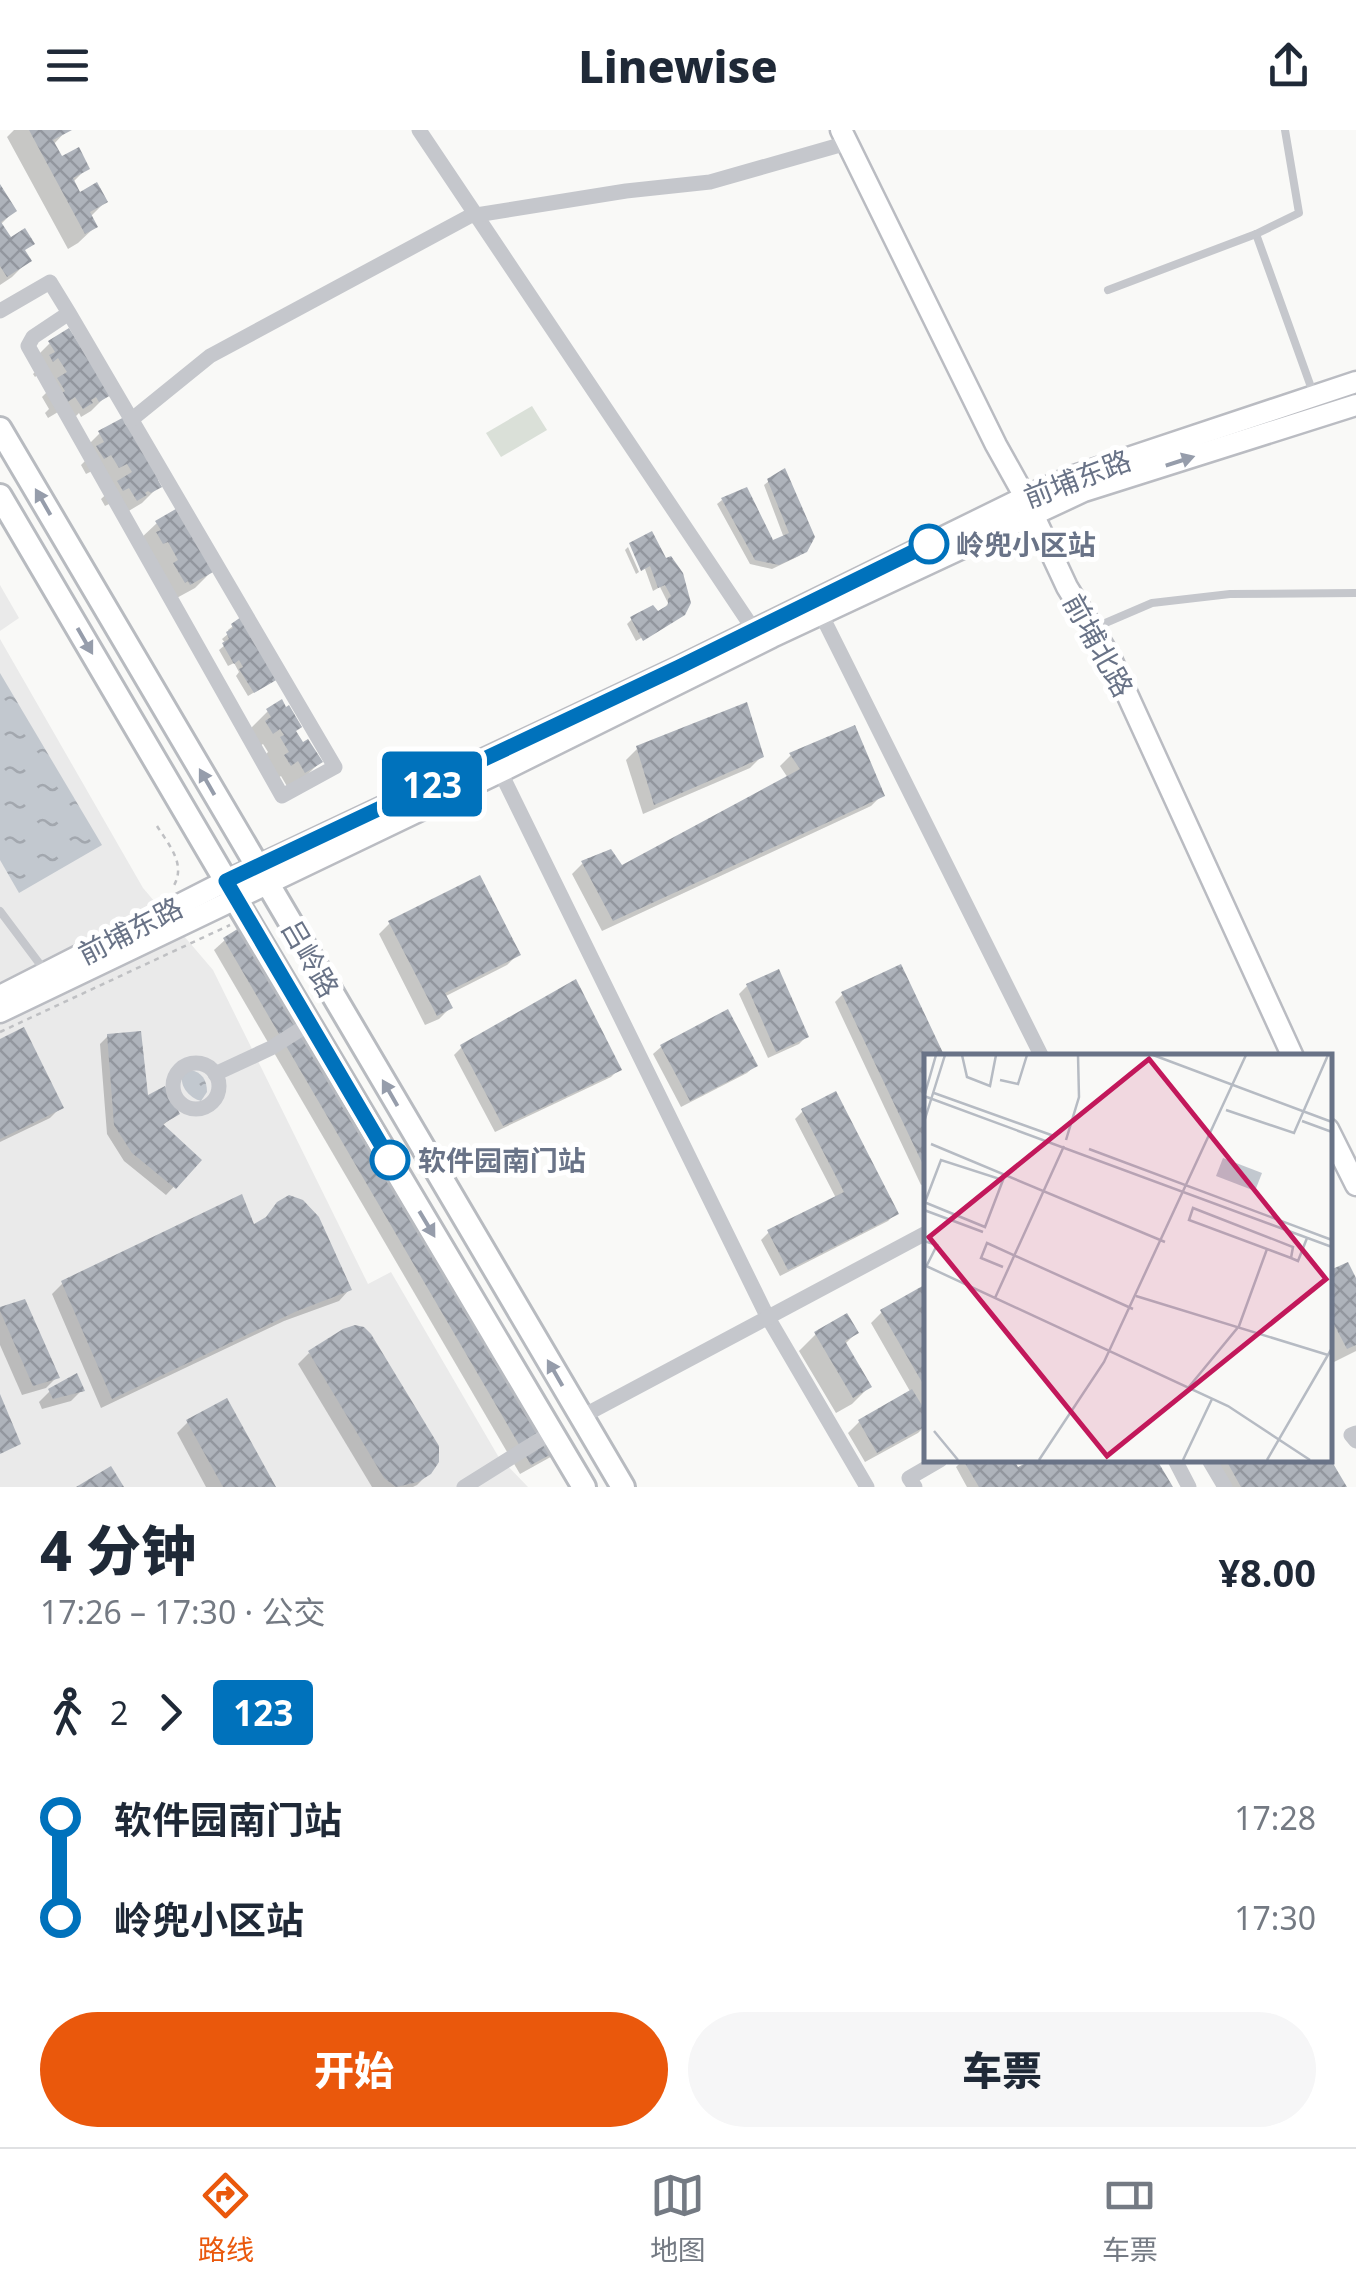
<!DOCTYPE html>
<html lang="zh">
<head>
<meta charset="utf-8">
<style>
  body { margin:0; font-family:"Noto Sans","Noto Sans SC",sans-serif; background:#f6f6f7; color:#1f2937; height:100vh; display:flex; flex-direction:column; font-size:38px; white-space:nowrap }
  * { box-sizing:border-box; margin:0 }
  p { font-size:32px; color:#747a83 }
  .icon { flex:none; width:55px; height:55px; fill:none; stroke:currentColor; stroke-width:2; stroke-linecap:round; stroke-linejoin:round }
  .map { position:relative; height:1357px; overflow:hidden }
  .drawer { display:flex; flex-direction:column; background:#fff; flex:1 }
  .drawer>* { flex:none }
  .badge { padding:0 20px; border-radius:8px; font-size:35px; line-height:65px }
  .map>.badge { position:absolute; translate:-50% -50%; box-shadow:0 0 0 5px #fff }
  .legs { display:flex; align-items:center; gap:15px; height:110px; padding:0 40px; font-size:32px }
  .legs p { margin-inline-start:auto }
  .headline { display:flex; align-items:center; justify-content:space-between; height:170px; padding:0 40px }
  h1 { font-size:55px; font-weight:800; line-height:75px }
  .primary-button { display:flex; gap:20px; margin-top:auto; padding:20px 40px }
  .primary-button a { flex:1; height:115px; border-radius:60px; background:#ea580c; color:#fff; font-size:40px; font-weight:800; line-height:115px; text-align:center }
  .primary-button a+a { background:#f6f6f7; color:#1f2937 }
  ul { padding:0 40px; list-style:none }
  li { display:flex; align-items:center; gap:35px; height:100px; font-size:38px }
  li i { display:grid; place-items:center; width:15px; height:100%; margin:0 12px; background:currentColor }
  li i::after { content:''; width:25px; height:25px; margin:-12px; border:8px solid; border-radius:50%; background:#fff }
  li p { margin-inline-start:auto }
  li:first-child i { background:linear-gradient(#0000 50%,currentColor 0) }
  li:last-child i { background:linear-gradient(currentColor 50%,#0000 0) }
  header { display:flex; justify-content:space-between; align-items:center; height:130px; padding:0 40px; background:#fff; font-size:45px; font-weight:800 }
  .dock { display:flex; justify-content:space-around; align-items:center; height:140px; border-top:2px solid #e0e1e3; background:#fff; font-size:28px; color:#747a83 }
  .dock a { display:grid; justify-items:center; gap:5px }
  .dock .active { color:#ea580c }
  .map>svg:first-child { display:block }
</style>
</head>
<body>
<header><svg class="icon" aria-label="menu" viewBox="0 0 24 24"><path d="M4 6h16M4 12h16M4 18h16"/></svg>Linewise<svg class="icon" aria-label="share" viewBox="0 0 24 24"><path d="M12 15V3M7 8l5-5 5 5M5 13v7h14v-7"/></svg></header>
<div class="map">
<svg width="1356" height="1357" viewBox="0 0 1356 1357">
  <defs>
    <pattern id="water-ripples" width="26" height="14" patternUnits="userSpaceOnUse" patternTransform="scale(2.5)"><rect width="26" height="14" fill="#c2c8cf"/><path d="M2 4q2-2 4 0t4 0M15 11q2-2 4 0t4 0" fill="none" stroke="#a2a7ae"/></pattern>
    <pattern id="building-cross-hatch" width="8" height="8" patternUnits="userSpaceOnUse" patternTransform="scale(2.5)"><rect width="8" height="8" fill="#aeb3bb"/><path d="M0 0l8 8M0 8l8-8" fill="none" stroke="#92969e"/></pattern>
  </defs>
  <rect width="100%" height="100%" fill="#f9f9f7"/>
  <!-- built -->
  <g fill="#eaeaea">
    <polygon points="0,455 19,488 0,501"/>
    <polygon points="0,509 143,758 213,840 368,1154 391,1142 498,1326 528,1357 0,1357"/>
  </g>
  <!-- garden -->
  <polygon fill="#dae0d8" points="532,276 547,300 501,327 486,303"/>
  <!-- water -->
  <g fill="url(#water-ripples)">
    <polygon points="0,543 102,715 19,763 0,730"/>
    <path d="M190,940c12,2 17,10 17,22l-6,9c-12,-3 -24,-17 -17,-29z"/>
  </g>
  <!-- shadow -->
  <g fill="#0003">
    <polygon points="14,0 67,0 53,15 61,30 87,38 72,53 79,65 105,72 90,87 95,97 78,113 68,119 7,7"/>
    <polygon points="0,61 14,81 0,95 29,130 12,147 0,155"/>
    <polygon points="50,213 108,264 91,281 81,287 79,283 73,289 58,282 48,288 45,283 49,279 42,267 50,259 40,243 35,247 33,244 38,239 33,230"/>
    <polygon points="100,303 156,351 159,356 142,373 127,382 111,373 105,376 101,369 114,357 94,340 86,344 81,335 88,328 83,320"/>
    <polygon points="769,351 805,421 799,426 772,439 750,434 717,374 722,370 772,413 784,408 764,355"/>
    <polygon points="157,393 212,441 195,458 173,470 140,409"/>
    <polygon points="651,404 683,483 636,511 627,494 632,489 658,484 664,480 668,473 660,457 653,461 645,439"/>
    <polygon points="628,417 639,442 636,444 625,420"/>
    <polygon points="233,496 270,553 248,566 236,546 239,542 234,533 228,536 219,520 226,514 222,509 229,503 228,500"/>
    <polygon points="268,581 294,602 302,615 320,632 303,649 288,658 281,646 273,651 264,626 268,622 263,614 255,619 251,598"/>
    <polygon points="853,598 882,665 871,676 602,801 572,744 582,734 622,738 788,648 780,636 791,625"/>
    <polygon points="637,619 761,627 750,638 643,684 626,630"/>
    <polygon points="390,793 518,824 507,835 444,867 450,878 439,889 425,895 379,804"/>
    <polygon points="225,810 556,1324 520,1344 214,820"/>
    <polygon points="747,856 806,907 799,914 768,928 739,864"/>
    <polygon points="843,864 926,927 926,1053 921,1055 835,872"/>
    <polygon points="108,906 146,969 177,983 162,996 199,1030 166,1065 124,1031 107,1004 100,914"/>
    <polygon points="0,912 61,977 50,988 0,1012"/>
    <polygon points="462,917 619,939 611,947 495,1002 454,925"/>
    <polygon points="661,917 755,936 747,943 681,977 653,924"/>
    <polygon points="803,981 896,1083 888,1091 780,1146 761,1110 769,1102 836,1068 795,989"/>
    <polygon points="279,1074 349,1160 339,1171 284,1191 101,1278 52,1164 63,1153 253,1098 261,1093"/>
    <polygon points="1328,1144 1356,1154 1356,1221 1330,1234"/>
    <polygon points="926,1157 926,1295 918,1303 865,1332 848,1303 859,1292 911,1263 871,1193 882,1182"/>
    <polygon points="0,1180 57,1247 46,1258 22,1265 0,1215"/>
    <polygon points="856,1203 844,1215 869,1257 852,1274 836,1283 799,1221 816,1204"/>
    <polygon points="309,1223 429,1343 417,1355 413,1357 372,1357 298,1234"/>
    <polygon points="82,1260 71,1271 42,1279 39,1272 50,1261"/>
    <polygon points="188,1292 273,1357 206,1357 177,1303"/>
    <polygon points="963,1330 1011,1330 1017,1340 1037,1330 1155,1330 1170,1357 967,1357 956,1337"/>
    <polygon points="1214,1330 1328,1330 1344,1357 1229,1357"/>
  </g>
  <!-- building -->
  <g fill="url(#building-cross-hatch)">
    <polygon points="29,0 72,0 53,10 62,26 79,17 90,39 73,48 80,62 97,52 108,72 90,82 98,97 85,104"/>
    <polygon points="0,54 17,81 1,92 11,107 25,98 35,114 25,120 32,131 7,147 0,136"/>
    <polygon points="69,198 111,265 99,272 96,267 91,270 93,273 83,279 75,267 66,273 60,264 65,261 57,248 67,242 58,228 53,232 49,225 55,222 48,211"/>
    <polygon points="126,286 163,348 158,350 162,357 151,363 148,361 145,363 147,365 137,371 129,358 123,361 117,351 132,342 127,334 119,338 111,325 104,329 96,316 104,312 98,301"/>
    <polygon points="785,338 815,407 807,422 779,435 755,430 721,368 747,357 773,410 789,403 767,349"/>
    <polygon points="181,376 215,441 190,455 188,451 185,453 173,433 178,430 168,412 163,414 156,402 161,400 155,391"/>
    <polygon points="652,401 666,428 671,426 683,443 691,473 685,485 643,511 630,487 653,475 658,481 668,475 668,469 671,466 665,455 658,458 650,436 641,441 629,413"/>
    <polygon points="241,487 278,549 254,563 239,539 243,537 239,530 234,534 222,513 229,509 226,502 233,498 231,494"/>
    <polygon points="282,569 286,577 289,575 302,597 296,601 303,612 308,609 323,632 305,643 298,631 291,636 284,625 289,622 280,607 284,605 280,599 273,604 265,591 271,587 266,579"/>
    <polygon points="747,572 764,627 654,675 636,616"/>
    <polygon points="855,595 885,666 613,791 581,731 611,719 622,735 800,639 789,623"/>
    <polygon points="480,745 521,825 445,863 453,878 437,886 388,791"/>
    <polygon points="257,787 570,1314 531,1335 223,808"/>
    <polygon points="901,834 945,927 926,927 926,1041 841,862"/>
    <polygon points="779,839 809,907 776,922 746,854"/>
    <polygon points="576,849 622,940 503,996 460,915"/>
    <polygon points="728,879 758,936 690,971 660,915"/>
    <polygon points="24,897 64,978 0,1009 0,909"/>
    <polygon points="141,901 148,965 165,956 180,984 163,994 202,1030 176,1059 132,1023 114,995 107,904"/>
    <polygon points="836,961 899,1084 788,1140 767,1100 844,1062 801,979"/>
    <polygon points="242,1064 254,1094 266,1087 277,1072 289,1065 303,1070 319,1087 352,1160 297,1181 112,1269 61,1151"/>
    <polygon points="1348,1132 1356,1148 1356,1215 1347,1219 1328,1183 1328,1141"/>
    <polygon points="926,1154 926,1259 880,1180"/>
    <polygon points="25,1169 60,1248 33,1256 0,1181 0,1177"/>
    <polygon points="847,1183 859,1203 845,1211 872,1257 853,1268 814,1202"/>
    <polygon points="355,1195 364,1197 371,1204 439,1316 439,1332 431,1344 418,1352 396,1357 384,1348 308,1221 343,1199"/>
    <polygon points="77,1243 85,1261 53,1269 48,1259"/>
    <polygon points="912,1259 926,1282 926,1296 877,1323 858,1290"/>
    <polygon points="0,1264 21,1314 0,1324"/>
    <polygon points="227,1268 276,1357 223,1357 186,1290"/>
    <polygon points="1328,1325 1347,1357 1241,1357 1226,1330 1328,1330"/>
    <polygon points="963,1330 1014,1330 1018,1337 1032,1330 1157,1330 1173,1357 979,1357"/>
    <polygon points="111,1336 124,1357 76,1357"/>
  </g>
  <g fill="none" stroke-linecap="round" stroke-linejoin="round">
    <defs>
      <g id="secondary">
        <polyline points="841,0 996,315 1025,367 1067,457 1111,529 1293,927"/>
        <polyline points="0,866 226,751 679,537 1031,364 1074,346 1356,252"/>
        <polyline points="0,882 500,642 772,507 1084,361 1356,275"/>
        <polyline points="1328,999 1356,1055"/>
      </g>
      <g id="primary">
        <polyline points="0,299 623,1357"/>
        <polyline points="0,366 226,751"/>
        <polyline points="235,769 584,1357"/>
      </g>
    </defs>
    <!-- secondary casing -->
    <use href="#secondary" stroke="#babcc2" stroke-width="25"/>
    <!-- primary casing -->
    <use href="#primary" stroke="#b8bbc0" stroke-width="28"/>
    <!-- path -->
    <g stroke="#bfc0c3" stroke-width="2.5" stroke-dasharray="5 5" stroke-linecap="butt">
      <path d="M157,696c12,19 30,39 16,61"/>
      <polyline points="0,902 230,795"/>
    </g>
    <!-- lane -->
    <g stroke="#c5c7cc" stroke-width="8">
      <polyline points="1256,104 1311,257"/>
      <polyline points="1108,160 1256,104 1299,83 1285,0"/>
      <polyline points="1096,497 1152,473 1230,464 1356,463"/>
      <polyline points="0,781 45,841"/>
    </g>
    <!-- street -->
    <g stroke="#c5c7cc" stroke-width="15">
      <polyline points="419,0 760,509"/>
      <polyline points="0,181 50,152 69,183 335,637 282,666 28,216 33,207 69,183"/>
      <polyline points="131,290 210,226 470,86 626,61 710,52 847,13"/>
      <polyline points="818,478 1042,927"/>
      <polyline points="496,633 767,1186 867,1357"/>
      <circle cx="196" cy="956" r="23"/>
      <polyline points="215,944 271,918 309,894"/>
      <polyline points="581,1287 926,1103"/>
      <polyline points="1356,1303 1351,1305 1356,1311"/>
      <polyline points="1175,1330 1189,1357"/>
      <polyline points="1209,1330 1225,1357"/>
      <polyline points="464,1357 552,1302"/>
      <polyline points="915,1357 909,1348 940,1330"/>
    </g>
    <!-- secondary -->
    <use href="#secondary" stroke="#fff" stroke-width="20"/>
    <!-- primary -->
    <use href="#primary" stroke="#fff" stroke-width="22"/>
  </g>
  <!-- one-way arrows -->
  <defs><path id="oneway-solid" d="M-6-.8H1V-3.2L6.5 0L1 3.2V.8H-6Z" transform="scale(2.5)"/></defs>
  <g fill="#969dab">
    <use href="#oneway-solid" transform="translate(1180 331) rotate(-18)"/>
    <use href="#oneway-solid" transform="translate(43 372) rotate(-120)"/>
    <use href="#oneway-solid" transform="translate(85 511) rotate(60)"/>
    <use href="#oneway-solid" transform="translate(207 652) rotate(-120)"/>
    <use href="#oneway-solid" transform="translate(390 963) rotate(-120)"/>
    <use href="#oneway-solid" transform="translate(427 1094) rotate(59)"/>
    <use href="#oneway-solid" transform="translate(555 1243) rotate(-120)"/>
  </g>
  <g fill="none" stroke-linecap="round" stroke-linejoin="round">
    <defs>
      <polyline id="line-1" points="390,1030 226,751 679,537 929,414"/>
    </defs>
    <!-- line-1 casing -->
    <use href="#line-1" stroke="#fff" stroke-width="22"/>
    <!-- line-1 -->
    <use href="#line-1" stroke="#0072bc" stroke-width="15"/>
  </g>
  <!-- markers -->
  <g fill="#fff" stroke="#0072bc" stroke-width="5">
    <circle cx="929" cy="414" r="18"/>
    <circle cx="390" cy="1030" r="18"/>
  </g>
  <g text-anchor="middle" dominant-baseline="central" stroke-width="10" stroke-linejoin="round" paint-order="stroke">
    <!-- street labels -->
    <g font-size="28" fill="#697387" stroke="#fff">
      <text transform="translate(1077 348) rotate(-21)">前埔东路</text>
      <text transform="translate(1099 515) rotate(61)">前埔北路</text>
      <text transform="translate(130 800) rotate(-27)">前埔东路</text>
      <text transform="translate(311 828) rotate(60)">吕岭路</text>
    </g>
    <!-- stop labels -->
    <g font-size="28" font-weight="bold" fill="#697387" stroke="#fff" text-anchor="start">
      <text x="956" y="414">岭兜小区站</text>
      <text x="418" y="1030">软件园南门站</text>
    </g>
  </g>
  <!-- overview -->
  <g transform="translate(924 924)">
    <rect width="408" height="408" fill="#f9f9f7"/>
    <path d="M299,104l39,15 -7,18 -39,-15z" fill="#c2c8cf"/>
    <path fill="none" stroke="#b6bbc3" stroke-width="2.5" d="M38,1l5,22 23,9 6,-31M229,1l179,67M76,26l18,4 9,-29M10,39l120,43M0,42l408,151M0,43l12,-42M302,56l68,23 34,-78M378,67l30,11M0,68l21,-67M142,86l13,-43 -1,-42M7,90l234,98M165,95l243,91M0,148l61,25 18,-47 -62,-20 -16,42M0,156l59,22M0,187l13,4 -10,20M367,204l2,-11 -100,-39 -4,12 102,38 7,3 9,-23M0,211l304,141 82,54M79,213l-22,-9 6,-15 146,66M212,242l192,59M71,244l69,-152M264,334l51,-62 28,-77M10,377l24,29M115,406l65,-98 142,-307M259,406l29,-61M343,406l65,-112"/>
    <path fill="#c2185b" fill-opacity="0.15" stroke="#c2185b" stroke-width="5" d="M225,5l177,220 -219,177 -178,-219z"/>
    <rect width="408" height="408" fill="none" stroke="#697387" stroke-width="5"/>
  </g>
</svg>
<b class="badge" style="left:432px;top:654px;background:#0072bc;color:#fff">123</b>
</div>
<section class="drawer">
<div class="headline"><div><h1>4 分钟</h1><p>17:26 – 17:30 · 公交</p></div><b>¥8.00</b></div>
<div class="legs"><svg class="icon" aria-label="walk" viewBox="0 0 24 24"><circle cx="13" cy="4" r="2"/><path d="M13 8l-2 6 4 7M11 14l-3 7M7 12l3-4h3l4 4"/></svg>2<svg class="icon" aria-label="forward" viewBox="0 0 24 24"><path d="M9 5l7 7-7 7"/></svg><b class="badge" style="background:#0072bc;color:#fff">123</b></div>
<ul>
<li><i style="color:#0072bc"></i><b>软件园南门站</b><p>17:28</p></li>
<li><i style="color:#0072bc"></i><b>岭兜小区站</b><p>17:30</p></li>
</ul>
<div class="primary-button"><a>开始</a><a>车票</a></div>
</section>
<nav class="dock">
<a class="active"><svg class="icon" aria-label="directions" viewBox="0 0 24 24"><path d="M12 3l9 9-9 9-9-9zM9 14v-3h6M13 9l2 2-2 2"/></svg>路线</a>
<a><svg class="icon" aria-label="map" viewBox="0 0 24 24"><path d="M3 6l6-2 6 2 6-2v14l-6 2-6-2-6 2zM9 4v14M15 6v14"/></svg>地图</a>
<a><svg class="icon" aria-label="tickets" viewBox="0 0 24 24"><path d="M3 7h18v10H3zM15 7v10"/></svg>车票</a>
</nav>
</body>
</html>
